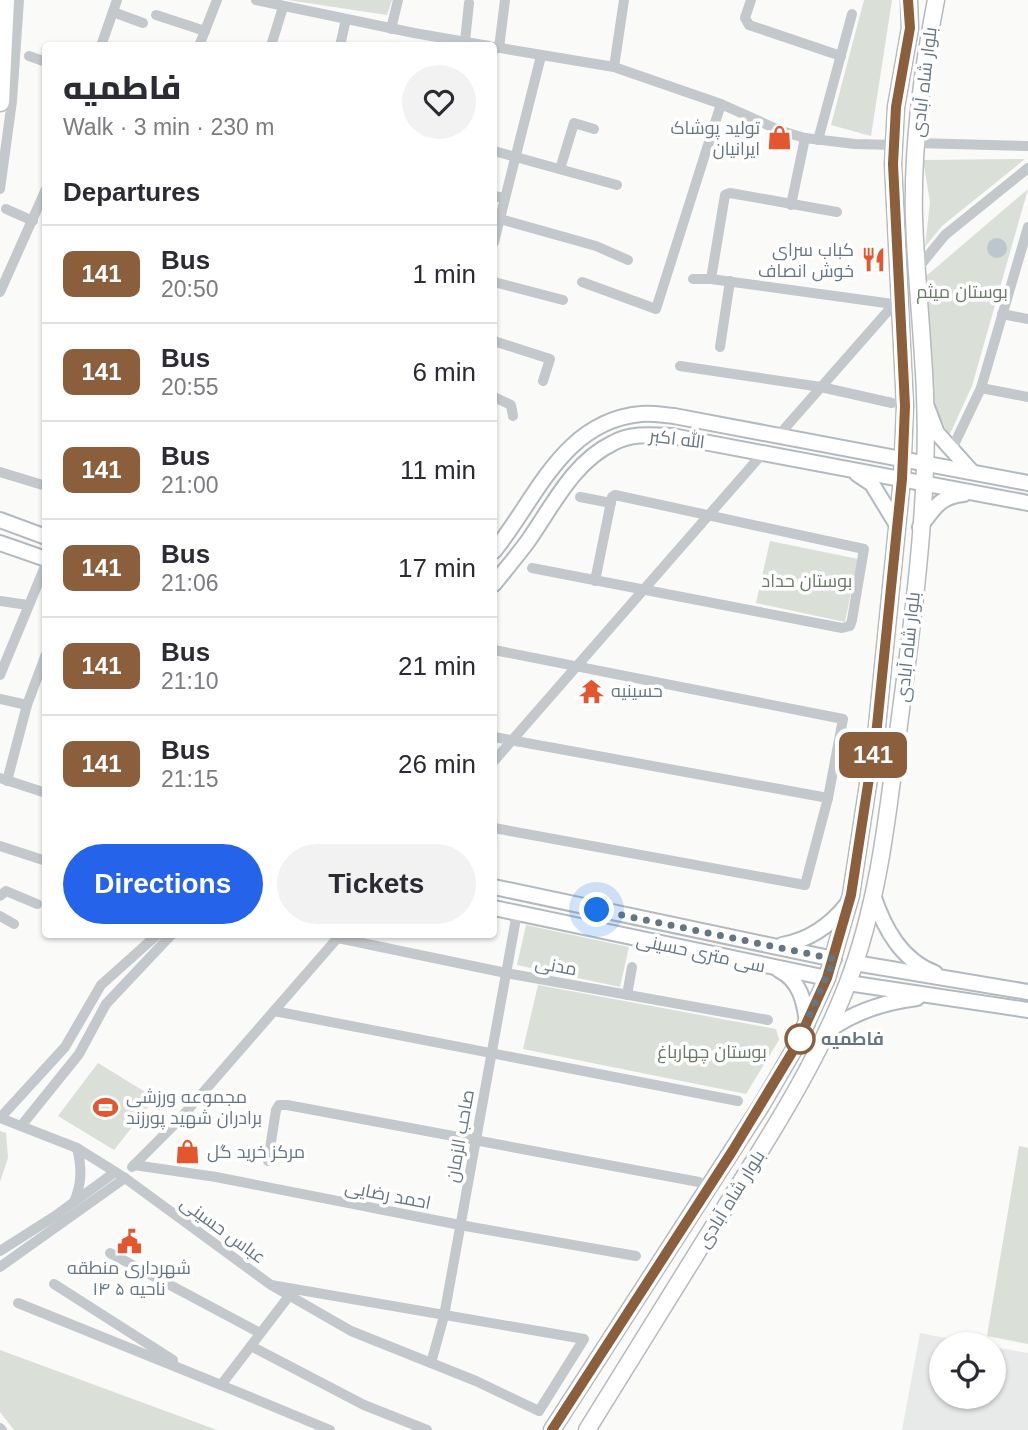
<!DOCTYPE html>
<html lang="en">
<head>
<meta charset="utf-8">
<style>
  body { margin:0; font-family:Arial,Cairo,sans-serif; background:#f2f2f3; color:#2b2b33; height:100vh; display:flex; flex-direction:column; font-size:26px; white-space:nowrap }
  * { box-sizing:border-box; margin:0 }
  p { font-size:23px; color:#7c7c81 }
  .icon { flex:none; width:38px; height:38px; fill:none; stroke:currentColor; stroke-width:2; stroke-linecap:round; stroke-linejoin:round }
  .map { position:relative; flex:1; overflow:hidden }
  .sheet { position:absolute; left:42px; top:42px; width:455px; height:896px; display:flex; flex-direction:column; background:#fff; border-radius:7px; box-shadow:0 2px 5px #0004 }
  .sheet>* { flex:none }
  .badge { padding:0 14px; border-radius:10px; font-size:24px; line-height:46px }
  .buttons { position:absolute; left:929px; top:1332px; display:grid; gap:14px }
  .buttons a { display:grid; place-items:center; width:77px; height:77px; border-radius:50%; background:#fff; box-shadow:0 2px 5px #0004; font-size:35px }
  .you { position:absolute; width:35px; height:35px; margin:-18px; border:5px solid #fff; border-radius:50%; background:#1a73e8; box-shadow:0 0 0 10px #1a73e833 }
  .map>.badge { position:absolute; translate:-50% -50%; box-shadow:0 0 0 4px #fff }
  h2 { padding:0 21px; font-size:26px; line-height:63px }
  .round { display:grid; place-items:center; flex:none; width:74px; height:74px; border-radius:37px; background:#f2f2f3 }
  .head { display:flex; align-items:center; justify-content:space-between; height:119px; padding:0 21px }
  h1 { font-size:33px; font-weight:800; line-height:52px }
  .cta { display:flex; gap:14px; margin-top:auto; padding:14px 21px }
  .cta a { flex:1; height:80px; border-radius:42px; background:#2563eb; color:#fff; font-size:28px; font-weight:800; line-height:80px; text-align:center }
  .cta a+a { background:#f2f2f3; color:#2b2b33 }
  ul { padding:0; list-style:none }
  li { display:flex; align-items:center; gap:21px; height:98px; padding:0 21px; border-top:2px solid #e1e1e2 }
  li div { flex:1 }
  li b { display:block; font-size:26px }
  li em { font-style:normal }
  li .badge { min-width:77px; font-weight:700; text-align:center }
  .map>svg:first-child { display:block }
</style>
</head>
<body>
<div class="map">
<svg width="1028" height="1430" viewBox="0 0 1028 1430">
  <rect width="100%" height="100%" fill="#fafaf8"/>
  <!-- built -->
  <polygon fill="#e8e9e9" points="920,1333 977,1344 942,1344 942,1396 994,1396 994,1347 1028,1353 1028,1430 902,1430"/>
  <!-- green -->
  <g fill="#dadfd7">
    <polygon points="288,0 392,0 387,15"/>
    <polygon points="864,0 892,0 871,136 831,125"/>
    <polygon points="1025,159 942,226 925,247 930,202 923,160"/>
    <polygon points="1028,189 972,386 949,436 933,401 925,277"/>
    <polygon points="770,541 858,559 845,622 756,603"/>
    <polygon points="526,925 629,947 620,987 517,965"/>
    <polygon points="538,985 776,1029 779,1040 746,1094 523,1049"/>
    <polygon points="98,1063 155,1098 114,1150 58,1116"/>
    <polygon points="0,1131 6,1133 8,1158 0,1182"/>
    <polygon points="1019,1146 1028,1148 1028,1344 987,1336"/>
    <polygon points="0,1350 217,1430 14,1430 0,1412"/>
  </g>
  <!-- water -->
  <circle fill="#bbc7cb" cx="997" cy="248" r="10"/>
  <g fill="none" stroke-linecap="round" stroke-linejoin="round">
    <defs>
      <g id="secondary">
        <polyline points="927,407 937,433 972,472"/>
        <polyline points="857,474 872,484 897,525"/>
        <polyline points="0,520 46,537"/>
        <path d="M920,527c14,-19 20,-31 44,-33"/>
        <polyline points="0,543 46,559"/>
        <path d="M494,551c43,-53 69,-130 147,-137 11,-1 22,1 33,2l354,67"/>
        <path d="M494,584c11,-14 23,-28 34,-43 24,-34 45,-79 85,-98 18,-10 39,-8 59,-7l356,67"/>
        <polyline points="494,887 834,959"/>
        <path d="M873,895c11,33 28,65 62,78"/>
        <polyline points="494,908 827,978"/>
        <path d="M782,945c28,-5 49,-20 66,-42"/>
        <polyline points="855,963 1028,992"/>
        <path d="M779,970c21,10 26,33 28,54"/>
        <polyline points="848,983 1028,1010"/>
        <path d="M828,1031c27,-20 57,-29 89,-33"/>
      </g>
      <g id="primary">
        <polyline points="552,1430 761,1106 796,1046 827,978 851,895 877,726 902,479 905,406 893,164 896,107 910,28 909,0"/>
        <path d="M587,1430c48,-77 96,-155 144,-232 43,-69 87,-138 116,-213 32,-83 41,-173 52,-260 11,-84 23,-172 26,-257 4,-84 -8,-166 -11,-250 -2,-73 8,-146 22,-218"/>
      </g>
      <polyline id="highway" points="0,102 5,0"/>
    </defs>
    <!-- secondary casing -->
    <use href="#secondary" stroke="#b3babf" stroke-width="18"/>
    <!-- primary casing -->
    <use href="#primary" stroke="#b5babe" stroke-width="19"/>
    <!-- highway casing -->
    <use href="#highway" stroke="#b4b9bd" stroke-width="21"/>
    <!-- street -->
    <g stroke="#c3c8cc" stroke-width="10">
      <polyline points="256,0 414,33 489,46"/>
      <polyline points="751,0 745,18 749,25 841,56"/>
      <polyline points="113,12 143,23"/>
      <polyline points="156,15 205,31"/>
      <polyline points="391,29 398,0"/>
      <polyline points="465,41 469,3"/>
      <polyline points="101,46 117,0"/>
      <polyline points="199,46 217,0"/>
      <polyline points="271,46 283,7"/>
      <polyline points="340,46 346,19"/>
      <polyline points="494,47 614,67 721,104 781,131 805,138 855,144 894,145"/>
      <polyline points="499,48 505,0"/>
      <polyline points="29,56 46,62"/>
      <polyline points="614,67 624,0"/>
      <polyline points="818,140 852,14"/>
      <polyline points="916,143 1028,146"/>
      <polyline points="494,151 617,185"/>
      <polyline points="560,169 574,123 594,129"/>
      <polyline points="0,189 12,101 19,0"/>
      <polyline points="494,196 505,198"/>
      <polyline points="791,205 805,138"/>
      <polyline points="6,209 33,221"/>
      <polyline points="500,219 596,246 628,260"/>
      <polyline points="494,242 541,56"/>
      <polyline points="918,268 945,235 1028,168"/>
      <polyline points="693,279 711,279 893,304"/>
      <polyline points="711,279 725,195 730,193 837,212"/>
      <polyline points="494,282 563,300"/>
      <polyline points="582,282 656,309 721,104"/>
      <polyline points="0,292 46,189"/>
      <polyline points="1002,314 1028,319"/>
      <polyline points="494,341 550,359 543,381"/>
      <polyline points="720,347 730,281"/>
      <polyline points="680,366 821,387 892,403"/>
      <polyline points="981,388 1028,397"/>
      <polyline points="494,397 511,405 513,416"/>
      <polyline points="778,436 895,303"/>
      <polyline points="951,451 981,388 1028,227"/>
      <polyline points="0,472 46,486"/>
      <polyline points="580,497 611,503"/>
      <polyline points="532,568 842,628 850,626 852,620 864,549 615,495 612,497 595,581"/>
      <polyline points="0,601 28,605"/>
      <polyline points="494,650 843,719 828,798 805,885 494,828"/>
      <polyline points="0,675 46,564"/>
      <polyline points="0,699 27,705"/>
      <polyline points="494,737 828,798"/>
      <polyline points="494,761 763,453"/>
      <polyline points="0,778 46,793"/>
      <polyline points="7,781 27,705 46,654"/>
      <polyline points="0,846 46,861"/>
      <polyline points="0,896 6,891 37,904"/>
      <polyline points="0,916 14,924"/>
      <polyline points="338,938 506,973 768,1020"/>
      <polyline points="627,995 632,967"/>
      <polyline points="274,1011 738,1101"/>
      <polyline points="0,1118 77,1148 125,1178 271,1285 351,1331 476,1381 539,1411 584,1339 271,1285"/>
      <polyline points="0,1118 65,1047 101,985 158,934"/>
      <polyline points="21,1126 79,1054 106,1004 172,934"/>
      <polyline points="268,1161 276,1110 279,1105 287,1105 699,1182"/>
      <polyline points="134,1165 216,1177 460,1225 636,1256"/>
      <polyline points="132,1167 179,1120 341,934"/>
      <path d="M74,1202c8,-19 8,-34 3,-54"/>
      <polyline points="0,1251 55,1216 115,1172"/>
      <polyline points="110,1253 260,1333"/>
      <polyline points="0,1267 125,1178"/>
      <polyline points="54,1284 173,1360"/>
      <polyline points="18,1303 221,1385 289,1296"/>
      <polyline points="251,1346 364,1405 427,1430"/>
      <polyline points="431,1363 444,1316 517,913"/>
      <polyline points="221,1385 330,1430"/>
      <polyline points="0,1428 2,1430"/>
    </g>
    <!-- secondary -->
    <use href="#secondary" stroke="#fff" stroke-width="14"/>
    <!-- primary -->
    <use href="#primary" stroke="#fff" stroke-width="16"/>
    <!-- highway -->
    <use href="#highway" stroke="#fff" stroke-width="18"/>
  </g>
  <g fill="none" stroke-linecap="round" stroke-linejoin="round">
    <defs>
      <polyline id="line" points="552,1430 733,1150 796,1046 827,978 851,895 877,726 902,479 905,406 893,164 896,107 910,28 908,0"/>
    </defs>
    <!-- line casing -->
    <use href="#line" stroke="#fff" stroke-width="16"/>
    <!-- line -->
    <use href="#line" stroke="#8b5e3c" stroke-width="10"/>
    <!-- walk -->
    <polyline stroke="#657683" stroke-width="7" stroke-dasharray="0 12.6" points="597,910 834,959 796,1046 800,1039"/>
  </g>
  <!-- icons -->
  <defs>
    <symbol id="shop-bare" viewBox="-9 -9 18 18"><path d="M-5-2.5h2.3a2.7 3.5 0 0 1 5.4 0H5L5.5 6h-11ZM-1.5-2.5h3a1.5 2.3 0 0 0-3 0Z" fill="#e4572e" stroke="#fff" stroke-width="2.5" paint-order="stroke"/></symbol>
    <symbol id="restaurant-bare" viewBox="-9 -9 18 18"><path d="M-5-6h1v4h1v-4h1v4h1v-4h1v5L-1.5 .5V6h-2V.5L-5-1ZM5-6V6H3V1.5H1.5Q1.5-4 5-6Z" fill="#e4572e" stroke="#fff" stroke-width="2.5" paint-order="stroke"/></symbol>
    <symbol id="temple-bare" viewBox="-9 -9 18 18"><path d="M0-6L5-2H3V0L6.5 2.5H4V6H1.5V3h-3V6H-4V2.5H-6.5L-3 0V-2H-5Z" fill="#e4572e" stroke="#fff" stroke-width="2.5" paint-order="stroke"/></symbol>
    <symbol id="stadium-bare" viewBox="-9 -9 18 18"><path d="M0-5a6.5 5 0 1 0 0 10a6.5 5 0 1 0 0-10ZM-3.5-1.8h7v3.6h-7Z" fill="#e4572e" stroke="#fff" stroke-width="2.5" paint-order="stroke"/></symbol>
    <symbol id="civic-bare" viewBox="-9 -9 18 18"><path d="M-.6-6.5H3V-4.5H.6V-3L4-1V1h2V6H-6V1h2V-1L-.6-3ZM-1.2 2.5V6h2.4V2.5Z" fill="#e4572e" stroke="#fff" stroke-width="2.5" paint-order="stroke"/></symbol>
  </defs>
  <g fill-rule="evenodd">
    <use href="#shop-bare" x="762" y="120" width="35" height="35"/>
    <use href="#restaurant-bare" x="856" y="242" width="35" height="35"/>
    <use href="#temple-bare" x="574" y="674" width="35" height="35"/>
    <use href="#stadium-bare" x="88" y="1090" width="35" height="35"/>
    <use href="#shop-bare" x="170" y="1134" width="35" height="35"/>
    <use href="#civic-bare" x="112" y="1224" width="35" height="35"/>
  </g>
  <!-- markers -->
  <circle fill="#fff" stroke="#8b5e3c" stroke-width="3.5" cx="800" cy="1039" r="14"/>
  <g text-anchor="middle" dominant-baseline="central" stroke-width="7" stroke-linejoin="round" paint-order="stroke">
    <!-- street labels -->
    <g font-size="18" fill="#657683" stroke="#fff">
      <text transform="translate(924 82) rotate(-83)">بلوار شاه آبادی</text>
      <text transform="translate(677 439) rotate(7)">الله اکبر</text>
      <text transform="translate(908 647) rotate(-84)">بلوار شاه آبادی</text>
      <text transform="translate(701 953) rotate(12)">سی متری حسینی</text>
      <text transform="translate(556 966) rotate(10)">مدنی</text>
      <text transform="translate(460 1136) rotate(-80)">صاحب الزمان</text>
      <text transform="translate(388 1195) rotate(11)">احمد رضایی</text>
      <text transform="translate(731 1199) rotate(-58)">بلوار شاه آبادی</text>
      <text transform="translate(223 1230) rotate(36)">عباس حسینی</text>
    </g>
    <!-- poi labels -->
    <g font-size="18" fill="#657683" stroke="#fff" text-anchor="start">
      <text x="760" y="128" text-anchor="end">تولید پوشاک<tspan x="760" dy="21">ایرانیان</tspan></text>
      <text x="854" y="250" text-anchor="end">کباب سرای<tspan x="854" dy="21">خوش انصاف</tspan></text>
      <text x="611" y="691">حسینیه</text>
      <text x="126" y="1097">مجموعه ورزشی<tspan x="126" dy="21">برادران شهید پورزند</tspan></text>
      <text x="207" y="1152">مرکز خرید گل</text>
      <text x="129" y="1268" text-anchor="middle">شهرداری منطقه<tspan x="129" dy="21">۱۴ ناحیه ۵</tspan></text>
    </g>
    <!-- park labels -->
    <g font-size="18" fill="#687a64" stroke="#fff">
      <text x="962" y="292">بوستان میثم</text>
      <text x="807" y="581">بوستان حداد</text>
      <text x="712" y="1052">بوستان چهارباغ</text>
    </g>
    <!-- stop labels -->
    <g font-size="18" font-weight="bold" fill="#657683" stroke="#fff" text-anchor="start">
      <text x="821" y="1039">فاطمیه</text>
    </g>
  </g>
</svg>
<div class="buttons">
<a><svg class="icon" aria-label="locate" viewBox="0 0 24 24"><circle cx="12" cy="12" r="6"/><path d="M12 2v4M12 18v4M2 12h4M18 12h4"/></svg></a>
</div>
<div class="you" style="left:597px;top:910px"></div>
<b class="badge" style="left:873px;top:755px;background:#8b5e3c;color:#fff">141</b>
<section class="sheet">
<div class="head"><div><h1>فاطمیه</h1><p>Walk · 3 min · 230 m</p></div><a class="round"><svg class="icon" aria-label="heart" viewBox="0 0 24 24"><path d="M12 20l-8-8c-3-5 5-10 8-4 3-6 11-1 8 4z"/></svg></a></div>
<h2>Departures</h2>
<ul>
<li><span class="badge" style="background:#8b5e3c;color:#fff">141</span><div><b>Bus</b><p>20:50</p></div><em>1 min</em></li>
<li><span class="badge" style="background:#8b5e3c;color:#fff">141</span><div><b>Bus</b><p>20:55</p></div><em>6 min</em></li>
<li><span class="badge" style="background:#8b5e3c;color:#fff">141</span><div><b>Bus</b><p>21:00</p></div><em>11 min</em></li>
<li><span class="badge" style="background:#8b5e3c;color:#fff">141</span><div><b>Bus</b><p>21:06</p></div><em>17 min</em></li>
<li><span class="badge" style="background:#8b5e3c;color:#fff">141</span><div><b>Bus</b><p>21:10</p></div><em>21 min</em></li>
<li><span class="badge" style="background:#8b5e3c;color:#fff">141</span><div><b>Bus</b><p>21:15</p></div><em>26 min</em></li>
</ul>
<div class="cta"><a>Directions</a><a>Tickets</a></div>
</section>
</div>
</body>
</html>
